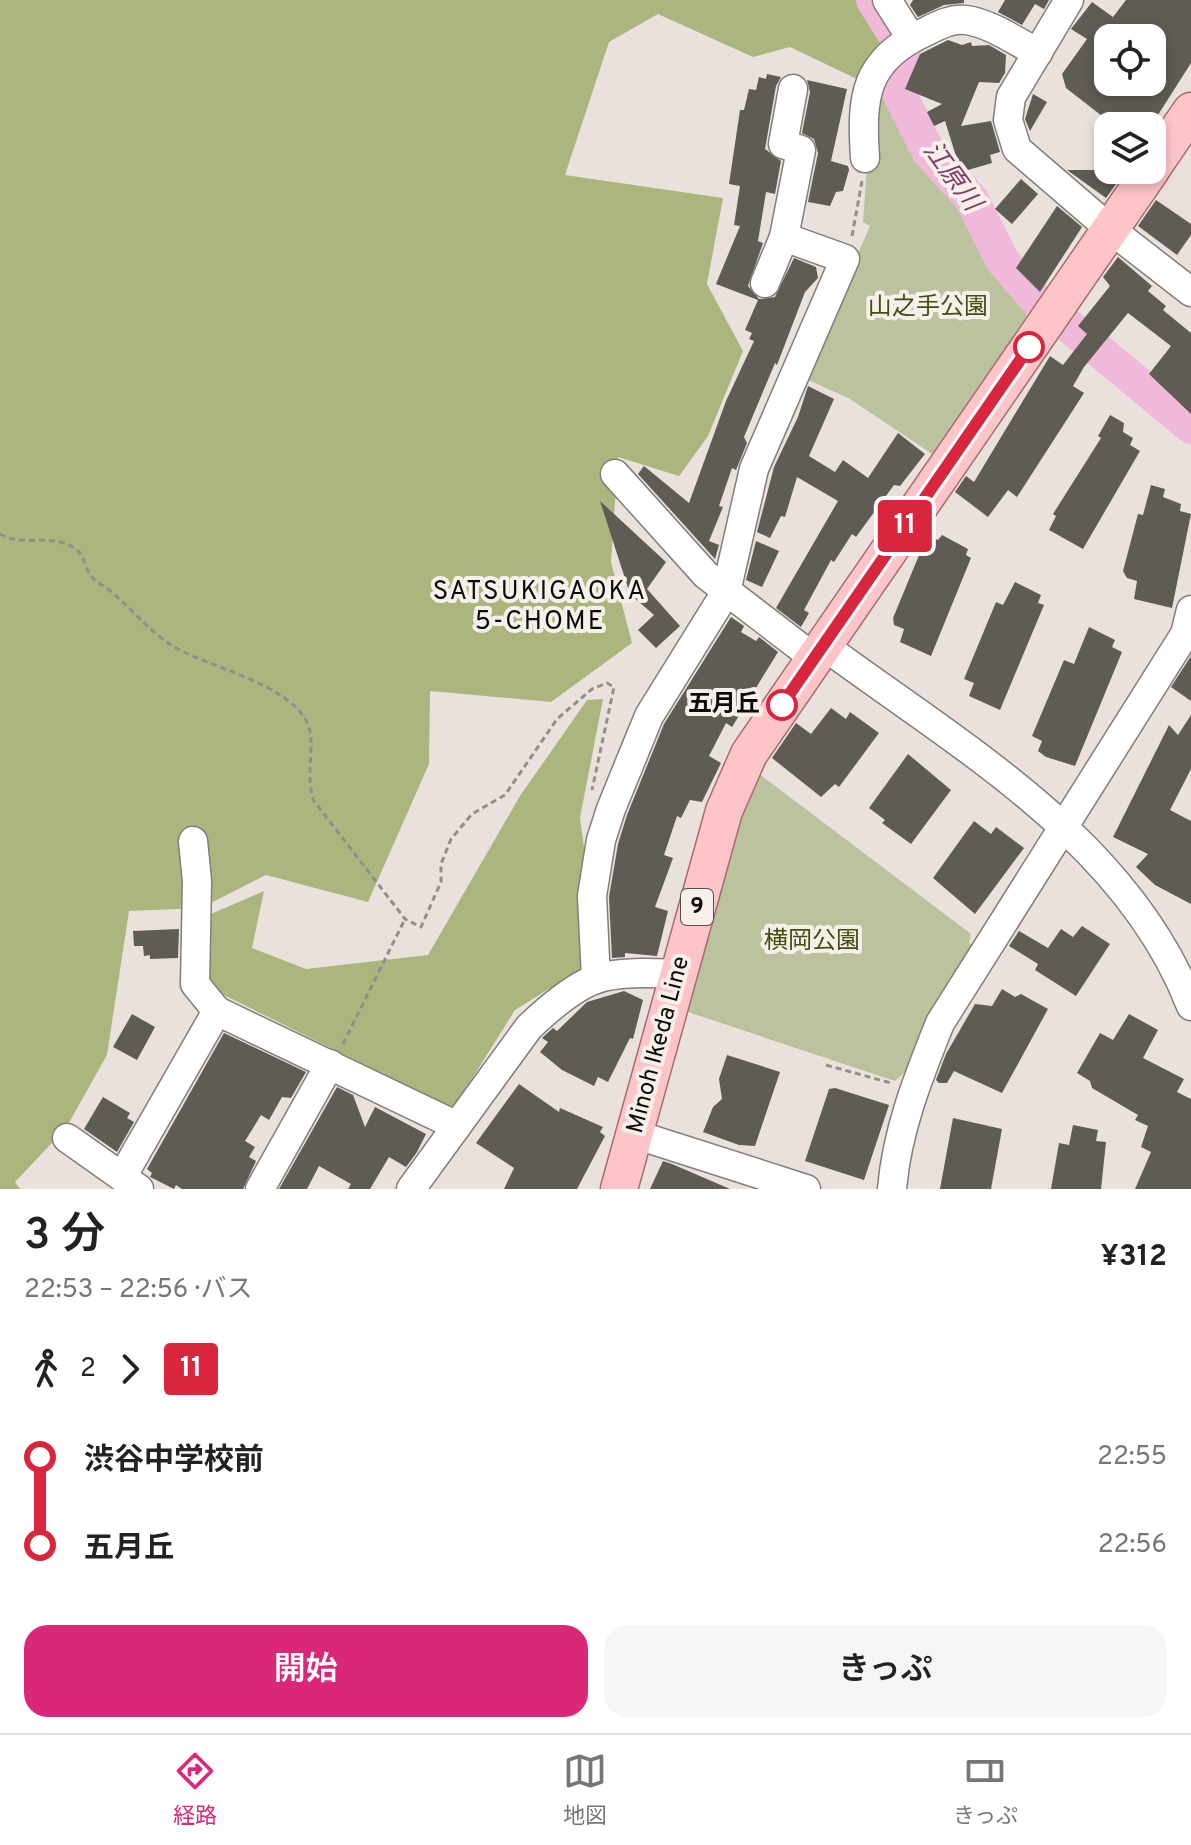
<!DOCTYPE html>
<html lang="ja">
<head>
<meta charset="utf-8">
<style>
  body { margin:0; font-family:Overpass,"Noto Sans JP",sans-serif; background:#f6f6f6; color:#222; height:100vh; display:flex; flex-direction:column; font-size:30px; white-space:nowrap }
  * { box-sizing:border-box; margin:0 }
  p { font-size:26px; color:#767676 }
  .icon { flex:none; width:44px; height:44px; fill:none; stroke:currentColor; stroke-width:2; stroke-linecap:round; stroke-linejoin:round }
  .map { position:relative; height:1189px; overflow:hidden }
  .drawer { display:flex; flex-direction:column; background:#fff; flex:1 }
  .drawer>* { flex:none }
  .badge { padding:0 16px; border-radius:6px; font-size:28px; line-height:52px }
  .tools { position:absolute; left:1094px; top:24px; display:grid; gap:16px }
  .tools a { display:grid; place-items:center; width:72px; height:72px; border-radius:16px; background:#fff; box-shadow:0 4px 12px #0003; font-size:40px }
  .map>.badge { position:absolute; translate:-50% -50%; box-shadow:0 0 0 4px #fff }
  .legs { display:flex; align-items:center; gap:12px; height:88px; padding:0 24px; font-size:26px }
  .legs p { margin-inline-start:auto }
  .headline { display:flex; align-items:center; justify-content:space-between; height:136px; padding:0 24px }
  h1 { font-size:44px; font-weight:600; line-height:60px }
  .cta { display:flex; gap:16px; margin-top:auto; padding:16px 24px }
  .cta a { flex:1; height:92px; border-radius:24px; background:#db2777; color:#fff; font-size:32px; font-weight:600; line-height:92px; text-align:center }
  .cta a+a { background:#f6f6f6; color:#222 }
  ul { padding:0 24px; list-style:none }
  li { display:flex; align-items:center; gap:28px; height:88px; font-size:30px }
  li i { display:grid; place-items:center; width:12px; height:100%; margin:0 10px; background:currentColor }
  li i::after { content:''; width:20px; height:20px; margin:-10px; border:6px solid; border-radius:50%; background:#fff }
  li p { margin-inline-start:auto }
  li:first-child i { background:linear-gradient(#0000 50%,currentColor 0) }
  li:last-child i { background:linear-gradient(currentColor 50%,#0000 0) }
  .tab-bar { display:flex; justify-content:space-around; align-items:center; height:112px; border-top:2px solid #e0e0e0; background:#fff; font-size:22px; color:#767676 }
  .tab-bar a { display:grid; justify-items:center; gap:4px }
  .tab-bar .current { color:#db2777 }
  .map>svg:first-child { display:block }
</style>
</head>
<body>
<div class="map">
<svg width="1191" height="1189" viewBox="0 0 1191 1189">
  <rect width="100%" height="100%" fill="#eae1dd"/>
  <!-- green -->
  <g fill="#bac39d">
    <polygon points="889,77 924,154 972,202 1003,265 1036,303 932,454 850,399 804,378 870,226 863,222 872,97"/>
    <polygon points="758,773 971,934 969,943 979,949 911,1067 895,1081 685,1011 733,835"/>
  </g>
  <!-- forest -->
  <g fill="#abb67f">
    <polygon points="0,0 866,0 905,49 861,81 790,47 753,57 658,14 609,42 565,175 723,198 707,284 743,351 708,436 679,476 618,457 611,562 632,643 551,702 430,691 429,764 368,902 266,875 201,908 129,911 107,1055 66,1128 15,1182 20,1189 0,1189"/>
    <polygon points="603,699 580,818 586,862 584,967 515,1010 453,1109 206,986 204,917 264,891 252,948 306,969 428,955 520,796 587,700"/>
  </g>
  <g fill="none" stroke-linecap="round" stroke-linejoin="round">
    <!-- river -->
    <g stroke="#f0b9da" stroke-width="34">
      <polyline points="873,0 898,40 903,54 893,81 928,151 972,200 1002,260 1039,303"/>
      <polyline points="1069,326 1191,427"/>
    </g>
  </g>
  <!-- building -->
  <g fill="#5f5c55" fill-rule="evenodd">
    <polygon points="913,0 964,0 964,3 944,5 918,17 910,5"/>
    <polygon points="1005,0 1049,0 1044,9 1035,4 1022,25 998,12"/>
    <path d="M1126,0h65v63l-40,63h-56l7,-10 -36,-28 -4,-14 25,-35 -16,-10 21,-27 21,15zM1108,38h44v44h-44z"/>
    <polygon points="948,40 962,45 971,42 972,46 989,45 1006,55 1005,73 999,83 979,82 961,126 991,121 1000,152 990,155 992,163 961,172 945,121 934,126 927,112 942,104 905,89 920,54"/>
    <polygon points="767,74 781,77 776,86 765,149 781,161 775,194 766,192 758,241 763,243 748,286 759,299 775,297 794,258 816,267 818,278 805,292 777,365 775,363 744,437 747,443 736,470 732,468 719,506 723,507 709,541 719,545 715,559 638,474 644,466 689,503 726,401 754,341 749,339 752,333 745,330 758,300 716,284 740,226 734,225 740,186 729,184 740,110 744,110 749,89 756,90 759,77 766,79"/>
    <polygon points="807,80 847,89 831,161 848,166 849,170 843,191 836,192 830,206 808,202 818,153 814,139 802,133 810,92"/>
    <polygon points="1033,94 1047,102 1030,131 1025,119"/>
    <polygon points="1067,170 1126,170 1106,198"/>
    <polygon points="1021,179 1038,194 1012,224 995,209"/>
    <polygon points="1156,200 1191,224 1191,235 1177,255 1138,226"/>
    <polygon points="1057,206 1082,227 1040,292 1016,268"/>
    <polygon points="1118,257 1152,286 1148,291 1166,306 1163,310 1191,333 1191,414 1149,374 1171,346 1128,313 1084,367 1073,386 1084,393 1017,497 1008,490 988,517 955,492 966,476 974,482 1050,356 1063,365 1087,334 1078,326 1110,286 1103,277"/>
    <polygon points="808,386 834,399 809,456 835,472 843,460 868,478 898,433 925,454 900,486 894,485 856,537 852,534 834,562 831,560 804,610 809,613 801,627 776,608 838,501 797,477 785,517 781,516 770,538 757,532 774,467 798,417"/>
    <polygon points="1110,415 1124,423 1123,432 1133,438 1130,445 1140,451 1083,549 1049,530 1056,516 1053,514 1101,438 1098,436"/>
    <polygon points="1151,485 1165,489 1163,497 1181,504 1180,511 1191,514 1172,608 1134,599 1137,581 1127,578 1123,571 1138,514 1143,515"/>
    <polygon points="600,501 666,562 647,589 680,626 656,648 638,630 654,615 630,594"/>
    <polygon points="942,535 968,549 966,555 971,558 931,656 900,642 904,629 894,625 893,618 927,536 938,540"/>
    <polygon points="756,541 779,551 762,587 746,580"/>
    <polygon points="1015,582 1041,595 1038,603 1044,605 1000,710 969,696 974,683 964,679 996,602 1003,605"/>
    <polygon points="731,617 744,626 741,632 756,641 759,637 778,652 732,727 726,723 709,756 721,763 702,802 690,800 681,818 677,816 664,855 673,858 655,907 668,911 657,956 625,953 625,957 612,958 609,897 618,844 627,815 664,724"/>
    <polygon points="1089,627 1115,640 1112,647 1122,652 1075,766 1046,757 1038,751 1042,741 1032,736 1064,660 1074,664"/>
    <polygon points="1191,656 1191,701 1171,687"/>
    <polygon points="831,708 846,719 850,712 879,733 839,787 835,784 821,797 772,758 796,723 811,734"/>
    <polygon points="1191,715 1191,769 1170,810 1191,821 1191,904 1155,885 1136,867 1148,854 1113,837 1169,725 1178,735"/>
    <polygon points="908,754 951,790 911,844 882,823 885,820 869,808"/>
    <polygon points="974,821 991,834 996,827 1024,848 975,914 933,878"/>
    <polygon points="1082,926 1110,944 1076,996 1035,970 1038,964 1009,946 1019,931 1048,948 1061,929 1073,937"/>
    <polygon points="179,929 178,958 150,959 150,955 144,956 143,946 134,946 133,931"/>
    <polygon points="1002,989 1015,997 1021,994 1048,1009 1002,1093 954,1071 947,1083 939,1083 936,1080 946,1054 975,1004 992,1006"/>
    <polygon points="624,991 643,1000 633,1039 630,1038 608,1082 598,1077 594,1086 562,1070 540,1052 548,1042 542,1038 553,1028 557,1031 587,1002"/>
    <polygon points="132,1014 155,1027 137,1060 113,1047"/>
    <polygon points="1129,1014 1158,1030 1143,1058 1184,1079 1177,1092 1191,1099 1191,1189 1135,1189 1151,1152 1141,1147 1148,1126 1135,1120 1138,1115 1092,1088 1090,1081 1077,1073 1100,1033 1113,1040"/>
    <polygon points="224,1033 306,1072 291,1098 282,1097 269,1120 261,1115 245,1141 255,1147 249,1157 256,1161 243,1189 182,1189 176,1185 174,1189 150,1177 152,1173 147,1169"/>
    <polygon points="727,1055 780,1072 755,1146 739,1145 703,1132 713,1107 722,1099 719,1079"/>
    <polygon points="519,1084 559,1112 560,1108 603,1127 600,1132 605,1136 577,1189 504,1189 514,1168 476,1143"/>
    <polygon points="337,1087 353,1095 365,1127 375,1107 426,1134 417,1152 406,1167 389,1157 370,1189 348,1189 351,1184 319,1166 307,1189 279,1189"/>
    <polygon points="835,1088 889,1105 864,1180 805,1161 829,1089"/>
    <polygon points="103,1097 130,1113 127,1118 134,1122 117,1152 84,1129"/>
    <polygon points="953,1118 1002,1129 991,1189 940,1189"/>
    <polygon points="1073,1125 1098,1130 1096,1141 1106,1142 1101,1189 1051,1189 1059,1143 1069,1145"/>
    <polygon points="663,1161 672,1164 730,1189 650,1189"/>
  </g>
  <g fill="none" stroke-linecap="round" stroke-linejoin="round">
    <defs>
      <g id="minor">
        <polyline points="887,0 911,38"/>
        <polyline points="1069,0 1011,97 1008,120 1017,149 1110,229 1191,292"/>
        <path d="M865,158c-4,-61 -1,-98 60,-126 12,-6 26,-14 41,-12 24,3 51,22 72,33"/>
        <polyline points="765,283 784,237"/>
        <polyline points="615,474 706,575 814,658"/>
        <path d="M823,645c136,101 304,195 368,361"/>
        <polyline points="193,841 197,881 195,984 217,1011"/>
        <polyline points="596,979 592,896 601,840 611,809 649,716 726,592 754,469 845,259 784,237 801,150 783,144 793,89"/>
        <polyline points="634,1134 806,1189"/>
        <polyline points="67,1138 139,1189"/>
        <polyline points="122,1177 217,1011 457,1126"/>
        <polyline points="260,1189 330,1064"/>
        <path d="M411,1189l118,-162c18,-17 44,-40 67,-48 23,-8 58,-6 82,-5"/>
        <path d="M892,1189c5,-59 26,-111 48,-166l245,-389 6,-24"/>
      </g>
      <g id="major">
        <polyline points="1152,168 1191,111"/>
        <polyline points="619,1189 724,811 749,754 1151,170"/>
      </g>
    </defs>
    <!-- minor casing -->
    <use href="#minor" stroke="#847d79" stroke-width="31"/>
    <!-- major casing -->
    <use href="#major" stroke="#a86b6e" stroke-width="39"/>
    <!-- path -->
    <g stroke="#948e8a" stroke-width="3" stroke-dasharray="6 4" stroke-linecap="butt">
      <polyline points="852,236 862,181"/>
      <path d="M0,534c24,14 53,-2 76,15 8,6 9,19 15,27 6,7 17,12 24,19 23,20 38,41 65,55 36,19 107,34 127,72 10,19 -3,52 7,79l91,118 16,8 20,-45v-18l10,-25 21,-25 33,-19 52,-76 35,-30 15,-6 7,4 -22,103"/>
      <polyline points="343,1044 405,919"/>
      <polyline points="826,1065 891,1083"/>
    </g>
    <!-- minor -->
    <use href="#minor" stroke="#fff" stroke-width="28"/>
    <!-- major -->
    <use href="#major" stroke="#fdc5c8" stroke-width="36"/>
  </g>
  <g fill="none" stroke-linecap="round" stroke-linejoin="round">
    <defs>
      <polyline id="line-1" points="782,705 1029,347"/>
    </defs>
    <!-- line-1 casing -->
    <use href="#line-1" stroke="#fff" stroke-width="18"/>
    <!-- line-1 -->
    <use href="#line-1" stroke="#d7263d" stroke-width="12"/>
  </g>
  <!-- markers -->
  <g fill="#fff" stroke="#d7263d" stroke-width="4">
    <circle cx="1029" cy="347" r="14"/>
    <circle cx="782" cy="705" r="14"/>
  </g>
  <g text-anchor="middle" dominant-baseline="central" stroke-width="8" stroke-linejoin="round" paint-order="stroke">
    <!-- shield labels -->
    <rect fill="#f7efea" stroke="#534f4c" stroke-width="2" x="681" y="889" width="32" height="36" rx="6"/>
    <g font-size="22" font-weight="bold" fill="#0d0b09">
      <text x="697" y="907">9</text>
    </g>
    <!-- park labels -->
    <g font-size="24" fill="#444e0e" stroke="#f7efea">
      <text x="928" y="308">山之手公園</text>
      <text x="812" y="942">横岡公園</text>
    </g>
    <!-- stop labels -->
    <g font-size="24" font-weight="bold" fill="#0d0b09" stroke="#f7efea" text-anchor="end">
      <text x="760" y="705">五月丘</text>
    </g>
    <!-- street labels -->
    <g font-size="24" fill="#0d0b09" stroke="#f7efea">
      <text transform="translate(659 1045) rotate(-75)">Minoh Ikeda Line</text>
    </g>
    <!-- water labels -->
    <g font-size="26" font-style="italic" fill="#7f3d68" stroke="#f7efea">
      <text transform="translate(951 177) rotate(54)">江原川</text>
    </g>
    <!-- neighbourhood labels -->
    <g font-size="26" letter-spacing="2" fill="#0d0b09" stroke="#f7efea">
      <text x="540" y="592">SATSUKIGAOKA<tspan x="540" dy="30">5-CHOME</tspan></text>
    </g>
  </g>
</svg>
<div class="tools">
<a><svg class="icon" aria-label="locate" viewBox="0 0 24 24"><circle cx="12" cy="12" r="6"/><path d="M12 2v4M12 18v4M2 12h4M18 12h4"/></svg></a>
<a><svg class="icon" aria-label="layers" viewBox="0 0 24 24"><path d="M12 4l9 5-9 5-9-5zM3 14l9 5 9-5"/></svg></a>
</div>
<b class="badge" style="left:905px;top:526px;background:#d7263d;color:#fff">11</b>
</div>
<section class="drawer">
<div class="headline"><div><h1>3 分</h1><p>22:53 – 22:56 · バス</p></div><b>¥312</b></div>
<div class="legs"><svg class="icon" aria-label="walk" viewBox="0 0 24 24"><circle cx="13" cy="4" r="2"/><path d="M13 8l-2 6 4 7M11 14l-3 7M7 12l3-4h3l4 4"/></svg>2<svg class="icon" aria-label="forward" viewBox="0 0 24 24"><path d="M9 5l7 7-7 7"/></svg><b class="badge" style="background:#d7263d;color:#fff">11</b></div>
<ul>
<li><i style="color:#d7263d"></i><b>渋谷中学校前</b><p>22:55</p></li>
<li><i style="color:#d7263d"></i><b>五月丘</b><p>22:56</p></li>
</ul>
<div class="cta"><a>開始</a><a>きっぷ</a></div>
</section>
<nav class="tab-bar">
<a class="current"><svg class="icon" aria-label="directions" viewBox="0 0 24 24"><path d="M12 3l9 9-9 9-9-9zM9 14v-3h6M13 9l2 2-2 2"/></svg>経路</a>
<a><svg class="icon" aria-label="map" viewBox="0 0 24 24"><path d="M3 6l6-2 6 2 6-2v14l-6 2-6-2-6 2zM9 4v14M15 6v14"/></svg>地図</a>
<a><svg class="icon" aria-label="tickets" viewBox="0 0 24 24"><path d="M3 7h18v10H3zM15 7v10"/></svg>きっぷ</a>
</nav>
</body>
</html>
